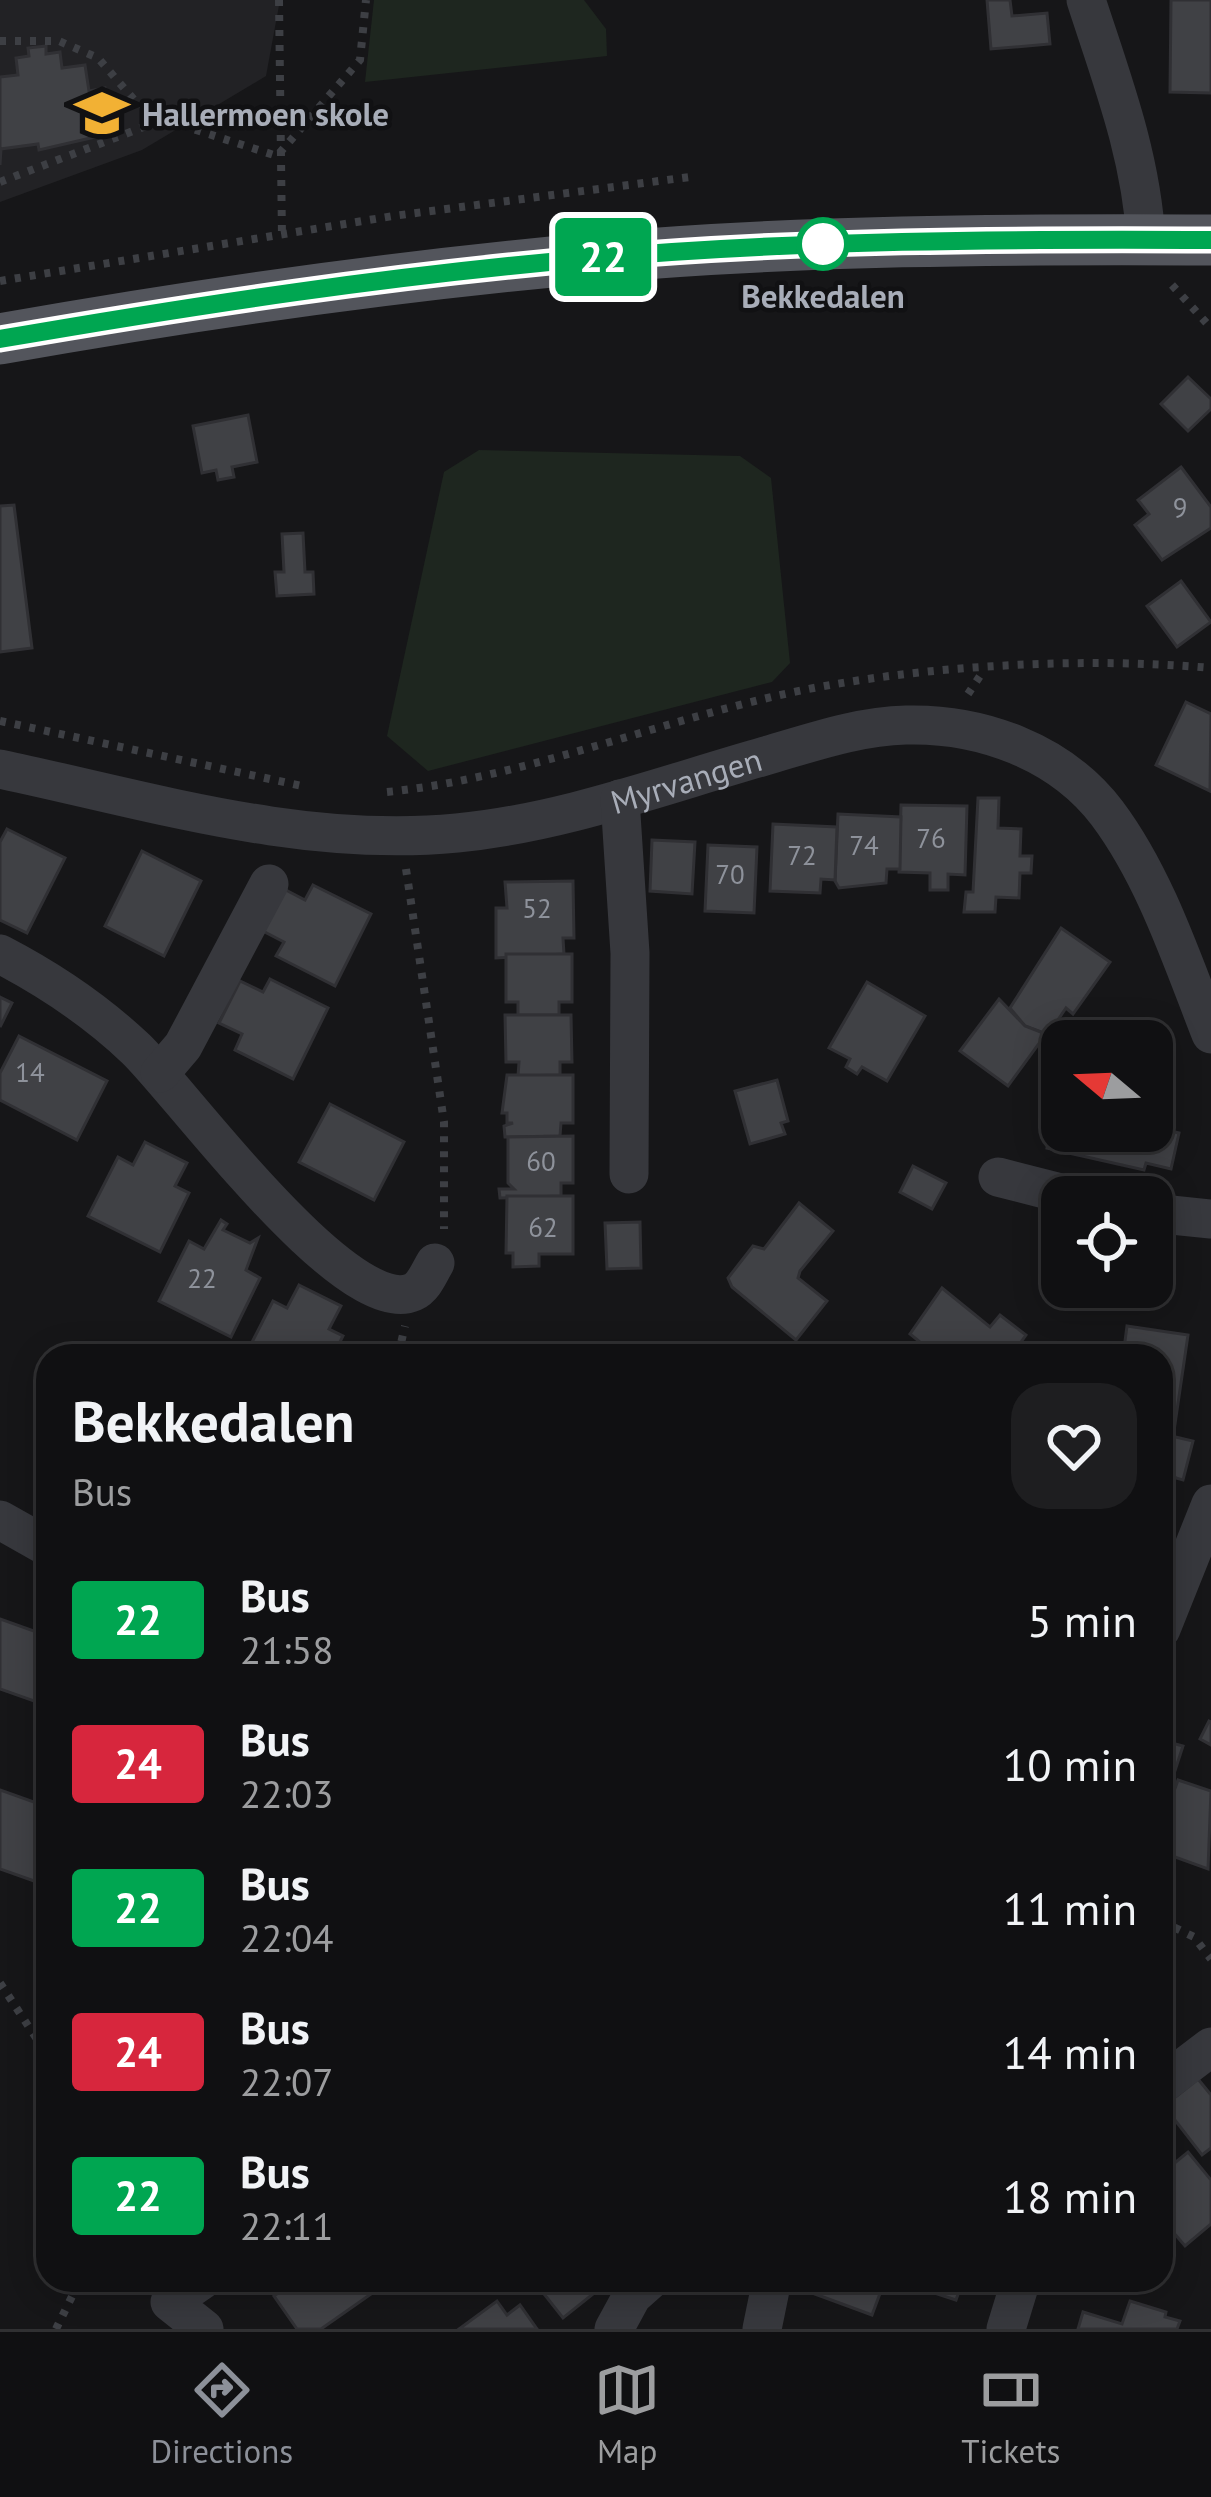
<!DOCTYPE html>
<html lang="en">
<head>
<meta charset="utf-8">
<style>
  body { margin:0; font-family:"PT Sans",sans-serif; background:#1e1e20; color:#f1f3f6; height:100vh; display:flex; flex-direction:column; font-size:45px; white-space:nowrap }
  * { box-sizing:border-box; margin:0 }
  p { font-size:39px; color:#9c9d9f }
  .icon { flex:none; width:66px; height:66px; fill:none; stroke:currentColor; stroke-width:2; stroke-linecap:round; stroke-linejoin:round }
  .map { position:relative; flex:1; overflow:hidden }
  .drawer { position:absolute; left:36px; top:1344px; width:1137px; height:948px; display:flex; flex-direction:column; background:#101012; border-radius:36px; box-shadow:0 6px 30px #0003,0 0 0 3px #303032 }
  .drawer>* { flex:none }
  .badge { padding:0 24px; border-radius:9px; font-size:42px; line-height:78px }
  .needle { width:78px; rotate:289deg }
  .tools { position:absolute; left:1041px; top:1020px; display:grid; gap:24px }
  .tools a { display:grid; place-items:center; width:132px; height:132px; border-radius:24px; background:#101012; box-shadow:0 6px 30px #0003,0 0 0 3px #303032; font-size:60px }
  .map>.badge { position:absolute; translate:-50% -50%; box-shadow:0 0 0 6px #fff }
  .round { display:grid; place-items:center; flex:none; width:126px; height:126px; border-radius:36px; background:#1e1e20 }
  .head { display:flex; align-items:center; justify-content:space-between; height:204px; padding:0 36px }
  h1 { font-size:57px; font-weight:600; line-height:90px }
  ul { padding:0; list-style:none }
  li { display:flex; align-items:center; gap:36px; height:144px; padding:0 36px }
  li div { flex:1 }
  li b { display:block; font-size:45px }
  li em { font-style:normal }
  li .badge { min-width:132px; font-weight:700; text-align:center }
  .tab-bar { display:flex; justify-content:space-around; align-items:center; height:168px; border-top:3px solid #303032; background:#101012; font-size:33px; color:#9c9d9f }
  .tab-bar a { display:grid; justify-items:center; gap:6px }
  .tab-bar .selected { color:#8c9099 }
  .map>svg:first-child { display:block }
</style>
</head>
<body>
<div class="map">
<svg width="1211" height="2329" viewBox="0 0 1211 2329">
  <rect width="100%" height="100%" fill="#161618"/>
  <!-- built -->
  <polygon fill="#222225" points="0,0 280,0 266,76 142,150 0,202"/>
  <!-- green -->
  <g fill="#1e261f">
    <polygon points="374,0 584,0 606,29 607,56 365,82"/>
    <polygon points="479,450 740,456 771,478 790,663 772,682 428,771 387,736 444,472"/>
  </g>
  <!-- building -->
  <g fill="#404145" stroke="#303034" stroke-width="3">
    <polygon points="987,0 1010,0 1012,16 1047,13 1050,44 991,49"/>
    <polygon points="1171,0 1211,0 1211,93 1170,92"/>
    <polygon points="46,46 46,54 60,52 62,68 85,65 89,91 105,88 108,110 92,112 95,137 39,150 38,144 1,149 0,165 0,77 18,75 16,58 29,56 28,48"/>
    <polygon points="1188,377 1211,399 1211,409 1188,431 1161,404"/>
    <polygon points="248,415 257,462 232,467 234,477 218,480 216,470 202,473 193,426"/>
    <polygon points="1181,467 1211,507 1211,528 1162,560 1135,525 1149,514 1138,500"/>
    <polygon points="14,505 32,648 0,652 0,506"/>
    <polygon points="303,533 305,572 313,572 314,594 277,596 275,572 284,572 282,534"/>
    <polygon points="1181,581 1211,622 1177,647 1147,606"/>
    <polygon points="1186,702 1211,714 1210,791 1156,765"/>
    <polygon points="978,798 999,798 998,828 1021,829 1020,856 1032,856 1031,873 1020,873 1019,898 996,897 995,912 964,912 966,892 973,892"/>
    <polygon points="901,805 967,806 965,875 948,874 948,890 930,890 930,873 899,872"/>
    <polygon points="838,814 901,817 900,869 887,869 886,883 839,888 835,881"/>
    <polygon points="773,824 837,827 835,880 821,879 820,893 770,891"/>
    <polygon points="7,829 65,858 27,933 0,920 0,842"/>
    <polygon points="652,840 695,842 692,894 650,891"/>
    <polygon points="708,845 757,847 754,913 705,911"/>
    <polygon points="142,851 201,881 164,956 105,926"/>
    <polygon points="573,881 574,938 563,938 564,954 496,958 496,908 507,908 505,882"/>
    <polygon points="313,885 371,914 335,986 276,956 284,942 261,930 282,888 305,900"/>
    <polygon points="1061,928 1110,962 1073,1014 1066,1008 1045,1039 1046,1034 1025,1026 1010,1008"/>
    <polygon points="506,954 572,954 572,1002 559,1002 559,1015 518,1015 518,1002 506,1002"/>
    <polygon points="270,979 328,1008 293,1079 235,1050 242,1034 219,1023 240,981 263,992"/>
    <polygon points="867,982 925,1016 887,1081 862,1067 857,1074 846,1067 850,1059 829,1048"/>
    <polygon points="0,997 12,1003 0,1027"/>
    <polygon points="999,999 1025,1026 1046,1034 1008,1086 960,1051"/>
    <polygon points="505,1015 571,1015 572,1062 560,1062 560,1075 518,1076 519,1062 506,1062"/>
    <polygon points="19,1036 107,1081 77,1140 0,1100 0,1073"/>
    <polygon points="507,1075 573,1075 573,1123 561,1123 560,1136 505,1137 504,1126 513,1123 507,1123 507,1113 502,1113"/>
    <polygon points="777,1080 788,1121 781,1123 785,1134 750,1144 735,1091"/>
    <polygon points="1058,1095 1062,1131 1152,1131 1152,1127 1179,1133 1171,1169 1146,1163 1144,1170 1047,1148 1051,1131 1044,1130"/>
    <polygon points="330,1104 404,1142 374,1200 299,1162"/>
    <polygon points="573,1136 573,1183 561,1183 561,1196 500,1198 499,1189 514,1189 508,1183 508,1137"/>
    <polygon points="145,1142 187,1163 175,1186 189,1193 160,1252 88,1216 118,1157 133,1165"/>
    <polygon points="913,1166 946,1183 932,1209 900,1192"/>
    <polygon points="507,1196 573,1196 573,1254 539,1254 539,1266 513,1267 513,1253 506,1253"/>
    <polygon points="799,1203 833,1231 800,1271 798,1278 827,1301 796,1340 732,1287 728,1278 753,1246 764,1249"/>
    <polygon points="221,1220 227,1224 223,1230 250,1243 258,1238 246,1270 260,1278 231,1337 159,1301 189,1241 204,1249"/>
    <polygon points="640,1222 641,1268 607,1269 605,1223"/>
    <polygon points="299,1285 341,1306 329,1329 343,1336 333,1356 245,1356 273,1301 287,1308"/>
    <polygon points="942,1288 990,1327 1000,1315 1026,1335 1011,1356 937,1356 910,1334"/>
    <polygon points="1127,1326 1188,1335 1174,1431 1161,1430 1161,1356 1100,1356 1123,1356"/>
    <polygon points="1167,1435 1193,1441 1183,1480 1161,1474"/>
    <polygon points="1161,1477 1175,1478 1161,1514"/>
    <polygon points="0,1619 48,1636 48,1706 0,1689"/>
    <polygon points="1209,1721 1211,1722 1211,1745 1200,1739"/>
    <polygon points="1161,1740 1183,1746 1171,1783 1161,1780"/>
    <polygon points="1178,1780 1211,1791 1208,1869 1161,1852 1161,1806 1168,1808"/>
    <polygon points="0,1790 48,1807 48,1874 41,1871 37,1882 0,1869"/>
    <polygon points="1198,2079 1211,2095 1211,2148 1202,2155 1164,2106"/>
    <polygon points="1188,2152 1211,2180 1211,2224 1185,2246 1161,2218 1161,2174"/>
    <polygon points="296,2280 391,2280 321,2329 297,2329 274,2296"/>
    <polygon points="533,2280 590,2280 598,2290 563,2318"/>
    <polygon points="820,2280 885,2280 872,2315 815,2294"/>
    <polygon points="912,2280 963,2280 956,2300 910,2285"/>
    <polygon points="497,2301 507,2315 520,2305 537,2329 459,2329"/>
    <polygon points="1130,2301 1166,2312 1165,2317 1180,2321 1177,2329 1078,2329 1083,2312 1122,2324"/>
  </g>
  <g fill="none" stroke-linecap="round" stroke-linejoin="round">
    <!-- path -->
    <g stroke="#3d3f44" stroke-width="8" stroke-dasharray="6 9" stroke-linecap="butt">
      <polyline points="279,0 282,237"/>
      <polyline points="0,41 59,41 98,58 136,102 193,129 277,156 360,60 366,0"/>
      <polyline points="0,182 167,118"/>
      <polyline points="0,281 393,216 697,176"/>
      <polyline points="1172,285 1211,328"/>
      <polyline points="968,694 984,670"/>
      <polyline points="0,721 307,787"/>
      <path d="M387,792c129,-13 262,-67 389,-96 129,-30 303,-40 435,-28"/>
      <polyline points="406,869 444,1122 444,1229"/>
      <polyline points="398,1356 405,1326"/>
      <polyline points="1161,1921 1194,1937 1211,1959"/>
      <polyline points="0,1983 48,2056"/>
      <polyline points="56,2329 80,2280"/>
    </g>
    <!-- minor -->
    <g stroke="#37383d" stroke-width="39">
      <path d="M1086,0c26,80 55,155 60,240"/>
      <path id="s1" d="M0,769c151,32 301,79 457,64 105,-10 206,-48 308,-77 45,-13 93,-30 141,-31 74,-2 154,26 201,88 48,64 75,147 104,221"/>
      <polyline points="620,799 630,953 629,1174"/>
      <path d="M0,954c50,26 95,56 136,95 44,42 211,272 277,243 11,-5 16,-19 22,-29"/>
      <polyline points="160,1073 183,1046 269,884"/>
      <polyline points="998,1177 1076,1197"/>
      <polyline points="1152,1213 1211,1219"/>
      <polyline points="0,1520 48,1547"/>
      <polyline points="1161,1629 1211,1504"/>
      <polyline points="1161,2085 1211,2047"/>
      <polyline points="202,2280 170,2302 204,2329"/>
      <polyline points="614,2329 632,2296 650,2280"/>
      <polyline points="762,2329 772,2280"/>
      <polyline points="1006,2329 1021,2280"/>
    </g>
    <!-- major -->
    <path stroke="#53555c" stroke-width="51" d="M0,339c197,-35 394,-63 594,-81 205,-18 411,-19 617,-18"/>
  </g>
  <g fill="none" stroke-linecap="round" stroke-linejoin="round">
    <defs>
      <path id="line" d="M0,339c197,-34 394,-64 594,-81 205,-18 411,-19 617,-18"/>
    </defs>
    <!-- line casing -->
    <use href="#line" stroke="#fff" stroke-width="27"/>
    <!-- line -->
    <use href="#line" stroke="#00a651" stroke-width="18"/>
  </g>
  <!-- icons -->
  <defs>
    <symbol id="school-bare" viewBox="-9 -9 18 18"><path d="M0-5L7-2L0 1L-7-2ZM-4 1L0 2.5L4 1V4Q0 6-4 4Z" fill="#f2b134" stroke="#111113" stroke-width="2.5" paint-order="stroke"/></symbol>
  </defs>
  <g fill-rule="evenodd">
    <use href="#school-bare" x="64" y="75" width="76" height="76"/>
  </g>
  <!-- markers -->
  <circle fill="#fff" stroke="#00a651" stroke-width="6" cx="823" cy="244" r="24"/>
  <g text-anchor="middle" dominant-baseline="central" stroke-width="9" stroke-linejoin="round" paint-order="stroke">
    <!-- number labels -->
    <g font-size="27" fill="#8e929b">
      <text x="1180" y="507">9</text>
      <text x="931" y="838">76</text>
      <text x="864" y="845">74</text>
      <text x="802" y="855">72</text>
      <text x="730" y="874">70</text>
      <text x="537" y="908">52</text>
      <text x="30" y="1072">14</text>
      <text x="541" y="1161">60</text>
      <text x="543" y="1227">62</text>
      <text x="202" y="1278">22</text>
    </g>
    <!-- poi labels -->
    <g font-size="33" font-weight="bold" fill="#a8adb8" stroke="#111113" text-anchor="start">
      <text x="142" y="113">Hallermoen skole</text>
    </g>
    <!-- stop labels -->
    <g font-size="33" font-weight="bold" fill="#a8adb8" stroke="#111113">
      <text x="823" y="295">Bekkedalen</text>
    </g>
    <!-- street labels -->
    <g font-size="33" fill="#a8adb8" stroke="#111113">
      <text stroke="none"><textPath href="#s1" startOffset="699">Myrvangen</textPath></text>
    </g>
  </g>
</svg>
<div class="tools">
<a><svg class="needle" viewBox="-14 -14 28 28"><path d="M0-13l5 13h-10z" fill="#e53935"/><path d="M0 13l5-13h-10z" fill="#9c9d9f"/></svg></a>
<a><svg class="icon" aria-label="locate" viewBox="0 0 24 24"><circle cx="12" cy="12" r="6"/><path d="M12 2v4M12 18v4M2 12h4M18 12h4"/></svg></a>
</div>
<b class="badge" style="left:603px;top:257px;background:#00a651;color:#fff">22</b>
<section class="drawer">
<div class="head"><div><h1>Bekkedalen</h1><p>Bus</p></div><a class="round"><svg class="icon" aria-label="heart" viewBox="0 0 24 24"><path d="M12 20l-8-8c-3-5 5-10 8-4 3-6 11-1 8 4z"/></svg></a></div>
<ul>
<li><span class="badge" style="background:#00a651;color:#fff">22</span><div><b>Bus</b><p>21:58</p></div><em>5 min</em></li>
<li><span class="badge" style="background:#d7263d;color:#fff">24</span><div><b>Bus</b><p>22:03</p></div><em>10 min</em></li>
<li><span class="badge" style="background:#00a651;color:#fff">22</span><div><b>Bus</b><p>22:04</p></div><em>11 min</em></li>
<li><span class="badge" style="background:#d7263d;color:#fff">24</span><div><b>Bus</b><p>22:07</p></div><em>14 min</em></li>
<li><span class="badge" style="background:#00a651;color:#fff">22</span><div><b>Bus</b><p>22:11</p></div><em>18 min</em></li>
</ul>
</section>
</div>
<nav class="tab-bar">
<a class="selected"><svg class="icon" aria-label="directions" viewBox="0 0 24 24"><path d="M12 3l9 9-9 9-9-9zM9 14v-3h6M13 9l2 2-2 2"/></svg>Directions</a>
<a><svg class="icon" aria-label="map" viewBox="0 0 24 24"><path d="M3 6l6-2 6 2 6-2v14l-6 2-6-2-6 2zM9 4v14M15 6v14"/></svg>Map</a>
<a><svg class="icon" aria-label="tickets" viewBox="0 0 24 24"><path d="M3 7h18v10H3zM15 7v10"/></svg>Tickets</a>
</nav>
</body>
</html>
